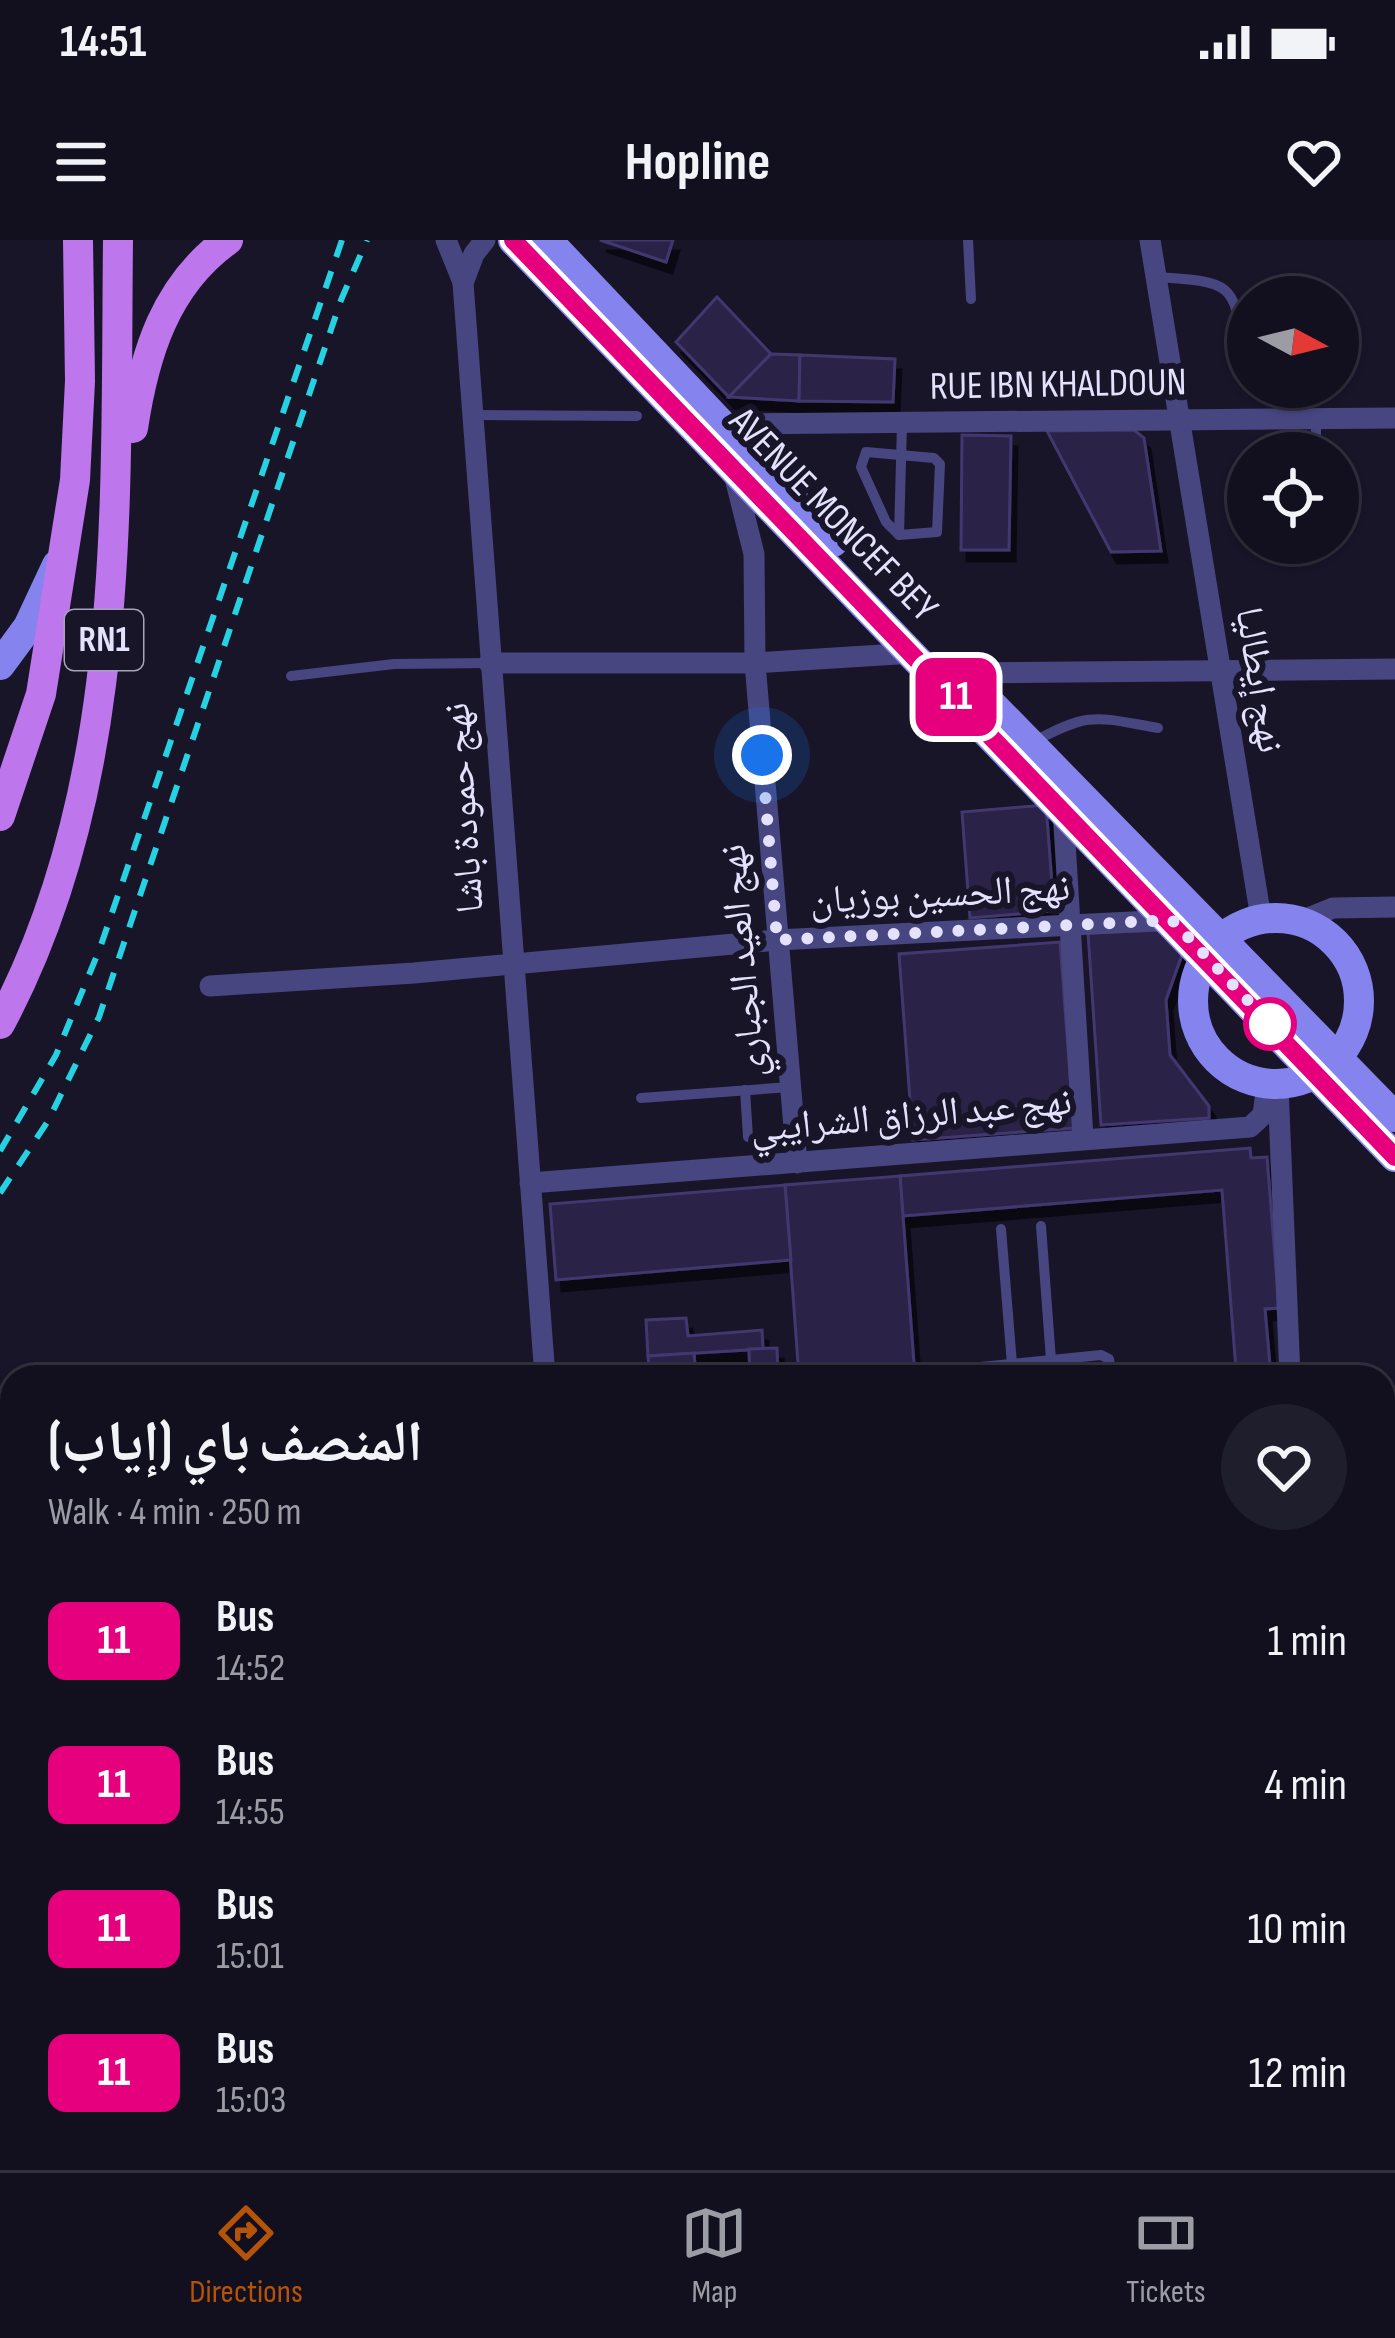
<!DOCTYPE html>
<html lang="en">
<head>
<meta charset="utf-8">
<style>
  body { margin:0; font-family:"Sofia Sans Condensed","Noto Naskh Arabic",sans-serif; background:#1f1e2c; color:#f1f3f6; height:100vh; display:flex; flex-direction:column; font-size:45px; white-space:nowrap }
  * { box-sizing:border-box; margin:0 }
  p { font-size:39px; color:#9c9da4 }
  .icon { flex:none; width:66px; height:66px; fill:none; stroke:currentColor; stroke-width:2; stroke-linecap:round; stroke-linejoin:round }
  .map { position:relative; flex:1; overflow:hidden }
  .sheet { position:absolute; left:0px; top:1125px; width:1395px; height:807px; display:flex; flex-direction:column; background:#12101f; border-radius:36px 36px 0 0; box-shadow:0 3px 9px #0004,0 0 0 3px #31303d }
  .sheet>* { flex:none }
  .badge { padding:0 24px; border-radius:18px; font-size:42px; line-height:78px }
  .needle { width:78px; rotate:97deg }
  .fabs { position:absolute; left:1227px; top:36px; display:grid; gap:24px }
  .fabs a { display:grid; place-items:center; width:132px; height:132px; border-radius:50%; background:#12101f; box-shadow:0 3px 9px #0004,0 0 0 3px #31303d; font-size:60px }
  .you { position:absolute; width:60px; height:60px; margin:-30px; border:9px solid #fff; border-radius:50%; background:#1a73e8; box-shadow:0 0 0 18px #1a73e833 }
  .map>.badge { position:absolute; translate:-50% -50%; box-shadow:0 0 0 6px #fff }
  .round { display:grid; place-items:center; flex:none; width:126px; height:126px; border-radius:63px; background:#1f1e2c }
  .head { display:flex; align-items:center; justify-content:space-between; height:204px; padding:0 48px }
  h1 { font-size:57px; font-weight:700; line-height:90px }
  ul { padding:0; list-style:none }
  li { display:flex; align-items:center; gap:36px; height:144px; padding:0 48px }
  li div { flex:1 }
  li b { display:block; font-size:45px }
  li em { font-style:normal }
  li .badge { min-width:132px; font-weight:700; text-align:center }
  .status { display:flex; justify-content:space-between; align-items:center; height:84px; padding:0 60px; background:#12101f; direction:ltr }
  .status svg { height:33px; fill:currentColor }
  header { display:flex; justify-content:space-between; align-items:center; height:156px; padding:0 48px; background:#12101f; font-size:54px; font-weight:700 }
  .dock { display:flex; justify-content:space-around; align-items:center; height:168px; border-top:3px solid #31303d; background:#12101f; font-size:33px; color:#9c9da4 }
  .dock a { display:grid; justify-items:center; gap:6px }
  .dock .current { color:#b45309 }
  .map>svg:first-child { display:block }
</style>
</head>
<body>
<div class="status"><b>14:51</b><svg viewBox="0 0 49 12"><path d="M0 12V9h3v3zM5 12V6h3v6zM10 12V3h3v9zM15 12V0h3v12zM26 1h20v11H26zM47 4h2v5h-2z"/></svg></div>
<header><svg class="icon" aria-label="menu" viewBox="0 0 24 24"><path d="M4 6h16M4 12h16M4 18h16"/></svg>Hopline<svg class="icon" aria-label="heart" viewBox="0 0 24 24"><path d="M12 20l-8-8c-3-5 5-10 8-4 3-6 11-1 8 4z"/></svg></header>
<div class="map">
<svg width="1395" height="1930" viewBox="0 0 1395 1930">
  <defs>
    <filter id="shadow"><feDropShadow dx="6" dy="11" stdDeviation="0" flood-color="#0009"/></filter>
  </defs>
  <rect width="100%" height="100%" fill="#181529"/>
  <!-- building -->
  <g fill="#2a2347" stroke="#433870" stroke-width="3" filter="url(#shadow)">
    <polygon points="600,0 673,0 666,22"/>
    <polygon points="717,57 771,114 729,157 676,102"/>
    <polygon points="771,114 800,115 799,161 729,157"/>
    <polygon points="800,115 895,119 893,162 799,161"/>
    <polygon points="1134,190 1144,198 1161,311 1111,312 1047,191"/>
    <polygon points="962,195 1011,196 1009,310 961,310"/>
    <polygon points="1046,565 1054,671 970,678 962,572"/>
    <polygon points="1163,690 1183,712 1166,760 1170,815 1209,866 1209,878 1101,885 1088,693"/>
    <polygon points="1060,702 1074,888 913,900 899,714"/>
    <polygon points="1250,908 1251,918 1267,917 1279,1068 1265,1069 1271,1137 1147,1137 1236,1130 1222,950 903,976 900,936"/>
    <polygon points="900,936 915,1137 799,1137 785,945"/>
    <polygon points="785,945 791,1020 556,1040 550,964"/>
    <polygon points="686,1078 688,1096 762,1090 763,1109 648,1116 646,1080"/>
    <polygon points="777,1108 778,1137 750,1137 749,1109"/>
    <polygon points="694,1113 696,1137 650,1137 648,1116"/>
    <polygon points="1395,1439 1395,1641 1383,1642 1383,1440"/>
    <polygon points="1385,1677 1395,1677 1395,1795"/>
  </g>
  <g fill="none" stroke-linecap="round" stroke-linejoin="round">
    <!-- lane -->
    <g stroke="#474681" stroke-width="10">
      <polyline points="968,0 971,59"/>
      <path d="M1156,37c83,5 77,7 90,86"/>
      <polyline points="472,175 637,176"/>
      <polyline points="1316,179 1316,213"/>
      <polygon points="866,212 934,218 940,224 937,292 899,295 886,282 861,227"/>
      <polyline points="899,295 902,184"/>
      <polyline points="291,436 394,424 489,423"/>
      <path d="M1033,502c58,-31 62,-25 125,-14"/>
      <polyline points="745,850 748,897"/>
      <polyline points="641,858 790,847"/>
      <polyline points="1041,986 1051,1120"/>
      <polyline points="1001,989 1012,1124"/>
      <polyline points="970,1128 1101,1115 1109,1119 1112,1137"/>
      <polyline points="0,1397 12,1395"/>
      <polyline points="0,1538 12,1542"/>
      <polyline points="0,1754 12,1751"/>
      <polyline points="0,1829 12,1827"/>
    </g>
    <!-- street -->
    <g stroke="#474681" stroke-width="21">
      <polyline points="446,0 463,42"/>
      <polyline points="485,0 474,14 463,43 545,1137"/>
      <polyline points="1150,0 1261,678"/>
      <polyline points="722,184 1395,178"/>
      <polyline points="734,234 754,314 755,423 797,923"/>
      <polyline points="489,423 755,423 914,413"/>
      <polyline points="961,433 1395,429"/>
      <polyline points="1063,569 1083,898"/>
      <polyline points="1301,681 1333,668 1395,667"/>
      <polyline points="210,746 414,733 777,700 1171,680"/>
      <polyline points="1278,846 1290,1137"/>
      <polyline points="530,943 1250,887 1263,875 1267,845"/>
      <polyline points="1383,1171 1395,1171"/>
      <polyline points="1383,1428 1395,1427"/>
      <polyline points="1383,1663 1395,1662"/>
    </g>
    <!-- secondary -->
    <g stroke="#8584ee" stroke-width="30">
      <polyline points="513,0 1395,917"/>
      <polyline points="547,0 833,302"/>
      <polyline points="0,425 28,387 57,325"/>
      <polyline points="959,431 1395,877"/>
      <circle cx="1276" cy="761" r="83"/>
    </g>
    <!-- primary -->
    <g stroke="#be76ec" stroke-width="30">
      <path d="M133,188c11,-73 32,-143 95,-188"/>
      <polyline points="0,576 41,454 75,240 80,141 78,0"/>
      <path d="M0,784c128,-239 115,-521 118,-784"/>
    </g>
    <!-- highway -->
    <g stroke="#eb6cab" stroke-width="36">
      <polyline points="1383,1913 1395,1912"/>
      <polyline points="1213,1930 1312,1920"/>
    </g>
    <!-- rail -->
    <g stroke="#26d1e1" stroke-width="6" stroke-dasharray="18 15" stroke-linecap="butt">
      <polyline points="0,911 56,815 100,708 342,0"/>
      <polyline points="0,953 48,881 99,777 341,60 367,0"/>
      <polyline points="0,1627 12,1622"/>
      <polyline points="0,1651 12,1646"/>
      <polyline points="0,1676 12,1672"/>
      <polyline points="0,1776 12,1774"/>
      <polyline points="0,1849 12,1848"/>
    </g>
  </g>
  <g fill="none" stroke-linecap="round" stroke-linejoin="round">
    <defs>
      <polyline id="line" points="513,0 1395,917"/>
    </defs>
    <!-- line casing -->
    <use href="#line" stroke="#fff" stroke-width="27"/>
    <!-- line -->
    <use href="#line" stroke="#e6007e" stroke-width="18"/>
    <!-- walk -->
    <polyline stroke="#e3e1fb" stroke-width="12" stroke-dasharray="0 21.6" points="762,515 777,700 1172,680 1270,784"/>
  </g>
  <!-- markers -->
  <circle fill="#fff" stroke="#e6007e" stroke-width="6" cx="1270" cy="784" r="24"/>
  <g text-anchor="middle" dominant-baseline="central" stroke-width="12" stroke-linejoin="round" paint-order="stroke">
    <!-- shield labels -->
    <rect fill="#181529" stroke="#a6a4bc" stroke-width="3" x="65" y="370" width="78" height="60" rx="9"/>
    <g font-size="36" font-weight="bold" fill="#e3e1fb">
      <text x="104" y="400">RN1</text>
    </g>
    <!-- street labels -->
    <g font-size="39" fill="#e3e1fb" stroke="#181529">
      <text transform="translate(1058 145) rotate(-1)">RUE IBN KHALDOUN</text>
      <text transform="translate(833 275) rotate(46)">AVENUE MONCEF BEY</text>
      <text transform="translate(1259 440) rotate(81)">نهج إيطاليا</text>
      <text transform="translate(464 568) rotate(-94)">نهج حمودة باشا</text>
      <text transform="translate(940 655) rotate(-3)">نهج الحسين بوزيان</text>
      <text transform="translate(743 721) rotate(-95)">نهج العيد الجباري</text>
      <text transform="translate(911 876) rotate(-5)">نهج عبد الرزاق الشرايبي</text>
    </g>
  </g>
</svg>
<div class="fabs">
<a><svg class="needle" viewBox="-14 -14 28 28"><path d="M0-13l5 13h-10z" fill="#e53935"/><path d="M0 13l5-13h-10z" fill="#9c9da4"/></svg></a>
<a><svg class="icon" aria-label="locate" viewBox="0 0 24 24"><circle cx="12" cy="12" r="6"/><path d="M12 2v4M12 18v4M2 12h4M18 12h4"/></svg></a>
</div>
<div class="you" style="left:762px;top:515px"></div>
<b class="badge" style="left:956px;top:457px;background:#e6007e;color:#fff">11</b>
<section class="sheet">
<div class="head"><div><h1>المنصف باي (إياب)</h1><p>Walk · 4 min · 250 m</p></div><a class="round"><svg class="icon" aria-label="heart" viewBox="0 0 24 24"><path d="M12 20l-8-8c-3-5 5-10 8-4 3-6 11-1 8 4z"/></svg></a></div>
<ul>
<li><span class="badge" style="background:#e6007e;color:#fff">11</span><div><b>Bus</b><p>14:52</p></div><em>1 min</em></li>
<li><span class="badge" style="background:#e6007e;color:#fff">11</span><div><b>Bus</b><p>14:55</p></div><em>4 min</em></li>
<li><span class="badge" style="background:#e6007e;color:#fff">11</span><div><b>Bus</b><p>15:01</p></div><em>10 min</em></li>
<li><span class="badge" style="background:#e6007e;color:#fff">11</span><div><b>Bus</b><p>15:03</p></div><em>12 min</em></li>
</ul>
</section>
</div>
<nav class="dock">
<a class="current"><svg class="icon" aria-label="directions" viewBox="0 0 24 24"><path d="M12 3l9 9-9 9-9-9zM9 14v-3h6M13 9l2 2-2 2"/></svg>Directions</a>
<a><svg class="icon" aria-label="map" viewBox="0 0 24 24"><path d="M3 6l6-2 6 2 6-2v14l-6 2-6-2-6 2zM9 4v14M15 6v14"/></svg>Map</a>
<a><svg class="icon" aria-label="tickets" viewBox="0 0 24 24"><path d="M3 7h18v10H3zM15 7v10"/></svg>Tickets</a>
</nav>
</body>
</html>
